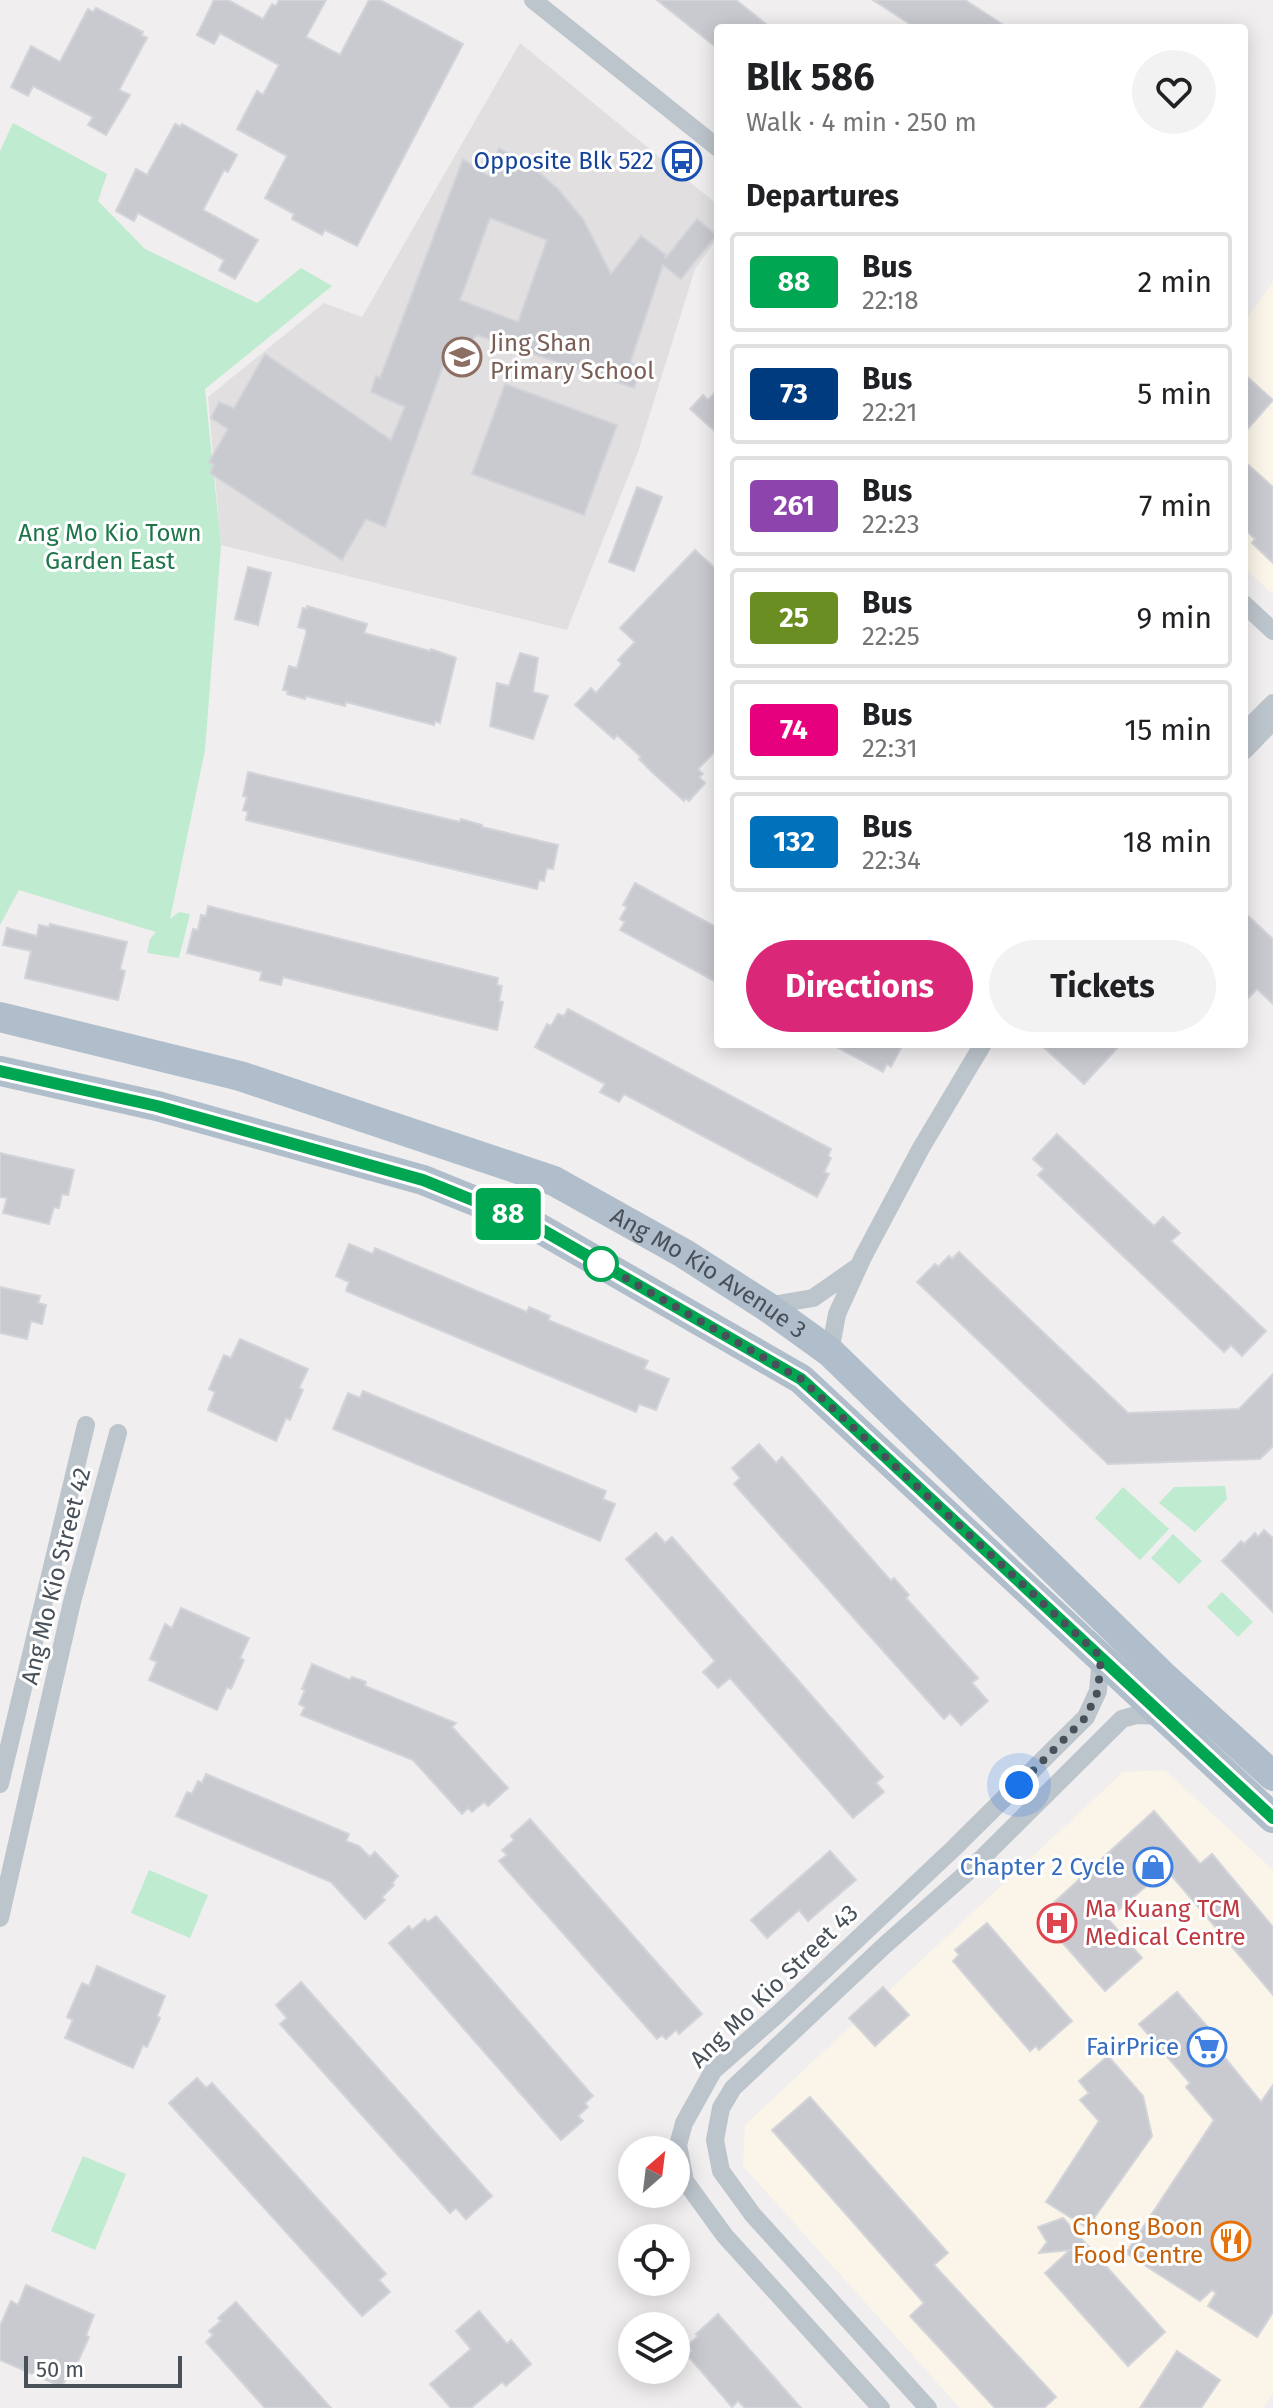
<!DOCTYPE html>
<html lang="en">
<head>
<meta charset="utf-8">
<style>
  body { margin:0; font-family:"Fira Sans",sans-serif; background:#f2f2f2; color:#202124; height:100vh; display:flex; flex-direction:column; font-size:30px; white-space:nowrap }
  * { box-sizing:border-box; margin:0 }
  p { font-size:26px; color:#757577 }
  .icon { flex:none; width:44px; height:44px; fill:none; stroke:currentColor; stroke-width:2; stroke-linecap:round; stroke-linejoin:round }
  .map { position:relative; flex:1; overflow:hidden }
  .panel { position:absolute; left:714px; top:24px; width:534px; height:1024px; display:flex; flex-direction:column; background:#fff; border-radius:8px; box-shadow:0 4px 20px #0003 }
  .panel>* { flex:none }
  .badge { padding:0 16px; border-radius:6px; font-size:28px; line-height:52px }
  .needle { width:52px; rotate:28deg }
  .buttons { position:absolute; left:618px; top:2136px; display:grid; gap:16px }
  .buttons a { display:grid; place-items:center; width:72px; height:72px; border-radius:50%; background:#fff; box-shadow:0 4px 20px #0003; font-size:40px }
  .scale { position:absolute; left:24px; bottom:20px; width:158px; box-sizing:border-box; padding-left:8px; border:4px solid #485159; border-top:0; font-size:22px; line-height:28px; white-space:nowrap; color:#485159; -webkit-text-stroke:6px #fff; paint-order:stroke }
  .you { position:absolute; width:40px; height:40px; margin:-20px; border:6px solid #fff; border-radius:50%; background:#1a73e8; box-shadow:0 0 0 12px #1a73e833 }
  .map>.badge { position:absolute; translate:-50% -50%; box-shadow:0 0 0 4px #fff }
  h2 { padding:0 32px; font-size:30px; line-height:72px }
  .round { display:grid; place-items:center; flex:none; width:84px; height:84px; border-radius:42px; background:#f2f2f2 }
  .headline { display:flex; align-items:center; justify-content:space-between; height:136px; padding:0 32px }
  h1 { font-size:38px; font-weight:700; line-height:60px }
  .primary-button { display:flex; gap:16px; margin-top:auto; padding:16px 32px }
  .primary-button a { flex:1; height:92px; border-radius:48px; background:#db2777; color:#fff; font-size:32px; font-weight:700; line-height:92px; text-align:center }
  .primary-button a+a { background:#f2f2f2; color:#202124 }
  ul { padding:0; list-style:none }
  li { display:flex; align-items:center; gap:24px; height:100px; margin:0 16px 12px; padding:0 16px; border:4px solid #e0e0e0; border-radius:8px }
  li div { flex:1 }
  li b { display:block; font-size:30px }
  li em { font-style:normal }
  li .badge { min-width:88px; font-weight:700; text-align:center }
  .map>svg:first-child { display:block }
</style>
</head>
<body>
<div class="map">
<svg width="1273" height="2408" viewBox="0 0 1273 2408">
  <rect width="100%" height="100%" fill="#f0eeee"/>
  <!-- commercial -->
  <g fill="#faf5e8">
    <polygon points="1273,282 1273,595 1244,567 1244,322"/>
    <polygon points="1165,1770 1273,1870 1273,2394 1263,2408 960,2408 743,2166 745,2125 1123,1772"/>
  </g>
  <!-- education -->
  <polygon fill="#e1dfdf" points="520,43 718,205 718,237 695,269 638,452 567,630 221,545 208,397 324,303 362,317"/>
  <!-- green -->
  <g fill="#bfebd0">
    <polygon points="13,123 107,174 98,201 145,249 257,303 301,268 332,286 205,389 221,545 205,750 170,919 179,912 190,914 179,958 147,953 150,939 156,932 19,890 0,925 0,151"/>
    <polygon points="1225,1486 1227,1499 1195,1532 1159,1503 1174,1487"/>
    <polygon points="1123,1487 1169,1529 1140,1560 1095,1518"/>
    <polygon points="1173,1534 1202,1561 1179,1584 1151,1558"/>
    <polygon points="1222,1592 1253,1622 1238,1637 1207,1607"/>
    <polygon points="149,1870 208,1895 190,1938 131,1913"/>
    <polygon points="83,2156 126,2174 95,2250 51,2231"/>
  </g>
  <!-- building -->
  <g fill="#c9cad0" stroke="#d2d4d9" stroke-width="2" fill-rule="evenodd">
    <polygon points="214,0 228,0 263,19 272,4 276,6 279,0 326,0 306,37 340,55 369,0 380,0 463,44 357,246 325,230 322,235 292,219 294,214 265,198 287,156 237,129 257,91 263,95 279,65 220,33 214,44 197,35"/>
    <polygon points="657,0 736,0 771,28 718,28 718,49"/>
    <polygon points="873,0 965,0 1008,28 916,28"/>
    <polygon points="96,8 143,32 141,35 147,38 119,90 130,95 106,135 88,125 93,117 33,86 28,96 11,87 31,46 60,62 88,9 93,12"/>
    <polygon points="175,124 181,127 182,124 237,155 228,172 224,170 203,210 258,240 235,279 219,270 224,260 138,213 134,221 116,211 136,169 147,175"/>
    <path d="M499,148l37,22 22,19 25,30 28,55 30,-38 25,19 -1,4 32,-40 19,16 -35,44 -18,-14 -33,98 12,4 -8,21 -157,-53 -12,14 -6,2 -10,-2 -64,178 -19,-8 -24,41 -132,-87 4,-8 -5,-3 19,-33 -17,-11 8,-16 15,6 31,-54 126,86 14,-33 -34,-15 5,-16 4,2 83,-219 25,17zM490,218l57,22 -29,82 -58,-22z"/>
    <polygon points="1244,374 1273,400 1244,433"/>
    <polygon points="505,384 617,425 584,515 472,474"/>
    <polygon points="718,389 718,434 690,409 703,395 708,400"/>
    <polygon points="1244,461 1273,487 1273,563 1252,543 1255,539 1244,528"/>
    <polygon points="637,487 662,497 634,571 609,562"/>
    <polygon points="695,550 718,571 718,748 698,769 703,774 699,777 705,783 689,801 686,798 684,801 653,773 639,759 641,757 617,735 614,739 575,705 591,688 596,693 622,664 618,660 635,642 620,628"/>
    <polygon points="248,567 271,573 258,625 235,619"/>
    <polygon points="307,606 367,624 364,633 430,651 431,649 456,658 440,723 435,721 434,725 346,702 345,706 306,696 305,699 287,694 288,691 283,690 289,666 297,668 306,634 306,629 298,627 303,608 307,609"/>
    <polygon points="520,653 538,658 533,692 548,696 533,739 490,726 497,683 509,686"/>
    <polygon points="248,772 460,822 461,819 482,825 482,827 558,845 553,869 547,868 544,881 539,880 537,889 246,820 248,812 243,810 247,797 243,796"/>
    <polygon points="635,883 718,928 718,983 620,930 625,922 620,919 627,907 623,905"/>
    <polygon points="208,906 498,978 497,985 502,986 499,1001 503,1002 497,1030 283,977 281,985 260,980 262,972 187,953 193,929 198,930 201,915 206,916"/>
    <polygon points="1244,912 1273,939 1273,1004 1257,989 1244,1002"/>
    <polygon points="50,924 127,942 120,969 125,971 118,1000 25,978 31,951 3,945 7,928 37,936 39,925 49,927"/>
    <polygon points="568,1009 831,1149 828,1156 831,1158 824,1172 829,1174 817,1197 624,1094 619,1102 600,1092 605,1084 535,1047 547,1024 551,1026 558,1014 564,1016"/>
    <polygon points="831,1044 903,1044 891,1067 887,1064 883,1072"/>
    <polygon points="1040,1044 1121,1044 1084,1084"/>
    <polygon points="1057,1134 1154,1226 1163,1217 1180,1233 1171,1241 1266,1331 1242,1356 1231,1345 1224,1352 1038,1175 1044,1169 1033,1159"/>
    <polygon points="0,1153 74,1170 68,1195 62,1194 59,1208 54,1207 49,1224 3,1213 7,1198 0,1197"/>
    <polygon points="349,1244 373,1254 375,1248 527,1312 529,1307 550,1316 548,1320 648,1361 644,1369 669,1379 656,1410 639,1404 636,1412 346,1291 349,1282 336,1276"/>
    <polygon points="959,1252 1128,1413 1239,1409 1273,1374 1273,1446 1260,1459 1108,1464 917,1282 935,1264 938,1267 949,1256 952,1259"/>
    <polygon points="0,1287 40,1296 38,1303 46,1305 42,1324 31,1321 27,1339 0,1333"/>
    <polygon points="240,1339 308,1369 299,1388 303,1390 290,1420 286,1418 276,1441 208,1410 215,1392 209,1389 224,1355 231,1358"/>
    <polygon points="363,1391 606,1491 603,1499 615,1504 600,1541 333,1429 348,1393 360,1398"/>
    <polygon points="759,1444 776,1463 782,1457 891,1581 894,1578 909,1595 906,1598 978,1678 972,1683 988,1701 961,1725 950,1713 944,1719 734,1484 740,1478 732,1468"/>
    <polygon points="1264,1530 1273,1538 1273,1612 1222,1561 1241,1541 1244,1544 1255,1533 1258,1537"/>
    <polygon points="656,1533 665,1543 672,1537 883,1777 876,1783 884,1792 853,1818 730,1678 718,1688 703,1672 715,1661 626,1559"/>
    <polygon points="181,1608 249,1638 240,1658 244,1660 231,1689 227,1687 217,1710 149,1680 157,1662 150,1659 165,1624 172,1628"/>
    <polygon points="312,1664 350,1680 352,1677 366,1682 365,1686 456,1723 452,1727 508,1788 488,1806 484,1802 472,1812 468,1808 462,1814 413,1760 301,1715 305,1707 299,1704 305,1690 302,1689"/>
    <polygon points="206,1774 349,1834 346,1841 359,1846 370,1857 375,1852 398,1876 392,1883 394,1885 382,1897 385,1900 365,1919 331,1882 176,1816 187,1792 192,1794 198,1781 202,1783"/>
    <polygon points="1154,1811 1200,1864 1212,1854 1273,1927 1273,1995 1166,1869 1108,1919 1142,1958 1105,1991 1039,1916"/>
    <polygon points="530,1819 702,2014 679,2034 676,2030 666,2039 662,2035 657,2039 499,1861 507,1855 502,1850 514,1840 511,1836"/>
    <polygon points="830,1851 856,1880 808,1921 799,1910 767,1938 751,1920"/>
    <polygon points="436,1916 593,2096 585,2103 588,2107 578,2116 583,2121 561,2140 389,1943 409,1926 412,1930 425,1919 428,1922"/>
    <polygon points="987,1923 1072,2021 1039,2050 1036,2046 1030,2051 953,1961 959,1955 955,1950"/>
    <polygon points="97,1966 165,1996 157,2016 160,2018 147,2047 143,2045 133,2068 65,2038 73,2020 67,2017 82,1983 89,1986"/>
    <polygon points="301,1982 492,2196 466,2219 456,2208 450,2213 280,2024 287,2018 276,2005"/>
    <polygon points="883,1987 909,2015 875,2046 849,2018"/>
    <polygon points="1177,1992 1226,2048 1221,2053 1261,2102 1273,2085 1273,2312 1257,2337 1208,2306 1216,2293 1212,2290 1200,2301 1126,2253 1214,2120 1186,2087 1190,2083 1139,2024"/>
    <polygon points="1108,2056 1143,2096 1152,2136 1087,2228 1046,2202 1099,2121 1080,2100 1089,2093 1079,2081"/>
    <polygon points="197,2078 206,2088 212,2083 386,2274 379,2280 390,2292 362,2316 169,2103"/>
    <polygon points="810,2097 948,2253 934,2265 1056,2397 1044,2408 995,2408 910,2316 924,2303 772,2130"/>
    <polygon points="1063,2218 1165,2332 1128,2366 1045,2273 1070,2250 1039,2253 1047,2242 1038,2227"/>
    <polygon points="26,2285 94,2315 86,2335 89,2337 76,2366 72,2364 62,2387 0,2360 0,2326 11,2301 18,2305"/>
    <polygon points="236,2302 331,2408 265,2408 248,2389 206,2342 213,2335 209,2331 221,2321 218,2318"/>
    <polygon points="479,2311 507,2344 511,2340 531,2364 506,2386 502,2382 471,2408 451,2408 430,2384 471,2349 456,2331"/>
    <polygon points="718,2314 773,2376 801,2408 745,2408 738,2401 732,2407 687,2355 692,2351 687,2346 698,2336 696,2334"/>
    <polygon points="1177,2351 1220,2380 1201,2408 1140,2408"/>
  </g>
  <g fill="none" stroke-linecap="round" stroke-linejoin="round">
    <!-- minor -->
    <g stroke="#bdc5cc" stroke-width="18">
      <polyline points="533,0 718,148"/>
      <polyline points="1244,604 1273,631"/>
      <polyline points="1244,732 1273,703"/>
      <polyline points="1244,751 1273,721"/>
      <polyline points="766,1306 813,1298 856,1268"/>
      <polyline points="830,1352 837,1314 863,1257 921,1148 983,1044"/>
      <polyline points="0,1784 86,1425"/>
      <polyline points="0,1918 72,1602 118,1433"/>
      <polyline points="881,2408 725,2236 685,2181 678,2145 684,2123 713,2071 778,2014 954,1848 1086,1717 1098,1691 1101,1657"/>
      <polyline points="928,2408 753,2215 721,2171 715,2140 721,2108 733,2088 885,1945 971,1869 1122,1719 1136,1715 1163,1716"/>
    </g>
    <!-- primary -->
    <g stroke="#b0bdca" stroke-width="30">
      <path id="s1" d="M0,1017l240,59 314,105 129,72 83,53 64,46 332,323 111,101"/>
      <polyline points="0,1071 157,1106 423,1180 532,1224 801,1379 1273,1818"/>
    </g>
  </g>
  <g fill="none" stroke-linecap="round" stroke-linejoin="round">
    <defs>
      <polyline id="line" points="0,1071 157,1106 423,1180 532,1224 801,1379 833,1408 1273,1818"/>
    </defs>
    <!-- line casing -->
    <use href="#line" stroke="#fff" stroke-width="18"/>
    <!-- line -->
    <use href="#line" stroke="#00a651" stroke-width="12"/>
    <!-- walk -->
    <polyline stroke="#485159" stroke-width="8" stroke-dasharray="0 14.4" points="601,1264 801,1379 1101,1657 1098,1691 1086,1717 1019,1785"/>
  </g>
  <!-- icons -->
  <defs>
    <symbol id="bus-ring" viewBox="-11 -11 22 22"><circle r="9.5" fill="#fff" stroke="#1a4fb4" stroke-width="1.5"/><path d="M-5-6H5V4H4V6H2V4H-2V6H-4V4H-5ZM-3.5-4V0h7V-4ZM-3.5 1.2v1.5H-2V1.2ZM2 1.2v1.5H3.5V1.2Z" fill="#1a4fb4"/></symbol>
    <symbol id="school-ring" viewBox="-11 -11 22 22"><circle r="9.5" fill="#fff" stroke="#8d6e63" stroke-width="1.5"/><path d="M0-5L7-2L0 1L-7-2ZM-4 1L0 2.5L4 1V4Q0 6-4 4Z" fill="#8d6e63"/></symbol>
    <symbol id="shop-ring" viewBox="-11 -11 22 22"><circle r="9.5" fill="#fff" stroke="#3f7fe0" stroke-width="1.5"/><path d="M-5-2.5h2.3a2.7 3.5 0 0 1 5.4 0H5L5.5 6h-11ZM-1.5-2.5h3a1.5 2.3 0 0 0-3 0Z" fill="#3f7fe0"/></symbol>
    <symbol id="hospital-ring" viewBox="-11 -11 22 22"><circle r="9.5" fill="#fff" stroke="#e0444e" stroke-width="1.5"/><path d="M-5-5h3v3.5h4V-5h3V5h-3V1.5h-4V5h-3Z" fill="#e0444e"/></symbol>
    <symbol id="supermarket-ring" viewBox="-11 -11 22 22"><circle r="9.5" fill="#fff" stroke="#3f7fe0" stroke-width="1.5"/><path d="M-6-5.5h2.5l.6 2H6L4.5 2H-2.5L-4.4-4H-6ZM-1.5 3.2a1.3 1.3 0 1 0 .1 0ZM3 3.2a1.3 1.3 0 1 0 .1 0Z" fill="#3f7fe0"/></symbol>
    <symbol id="restaurant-ring" viewBox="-11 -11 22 22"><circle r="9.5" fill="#fff" stroke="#e8710a" stroke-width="1.5"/><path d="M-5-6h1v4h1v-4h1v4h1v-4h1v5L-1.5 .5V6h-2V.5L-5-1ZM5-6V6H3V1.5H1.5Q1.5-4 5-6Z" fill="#e8710a"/></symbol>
  </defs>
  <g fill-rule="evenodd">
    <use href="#bus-ring" x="660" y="139" width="44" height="44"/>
    <use href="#school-ring" x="440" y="335" width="44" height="44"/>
    <use href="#shop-ring" x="1131" y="1845" width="44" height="44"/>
    <use href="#hospital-ring" x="1035" y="1901" width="44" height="44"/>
    <use href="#supermarket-ring" x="1185" y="2025" width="44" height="44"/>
    <use href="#restaurant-ring" x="1209" y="2219" width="44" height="44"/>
  </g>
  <!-- markers -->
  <circle fill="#fff" stroke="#00a651" stroke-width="4" cx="601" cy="1264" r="16"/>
  <g text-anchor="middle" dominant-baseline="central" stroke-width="6" stroke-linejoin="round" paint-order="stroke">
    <!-- transit labels -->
    <g font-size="24" fill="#164399" stroke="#fff" text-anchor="end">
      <text x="654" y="161">Opposite Blk 522</text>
    </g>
    <!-- education labels -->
    <g font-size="24" fill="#785e54" stroke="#fff" text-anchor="start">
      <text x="490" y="343">Jing Shan<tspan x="490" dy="28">Primary School</tspan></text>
    </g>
    <!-- park labels -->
    <g font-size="24" fill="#1f754a" stroke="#fff">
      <text x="110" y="533">Ang Mo Kio Town<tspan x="110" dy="28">Garden East</tspan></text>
    </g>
    <!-- street labels -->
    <g font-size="24" fill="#485159" stroke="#fff">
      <text stroke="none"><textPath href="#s1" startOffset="758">Ang Mo Kio Avenue 3</textPath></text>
      <text transform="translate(56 1576) rotate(-76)">Ang Mo Kio Street 42</text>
      <text transform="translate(774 1986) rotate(-44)">Ang Mo Kio Street 43</text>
    </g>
    <!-- shop labels -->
    <g font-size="24" fill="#366cbe" stroke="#fff" text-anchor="end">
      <text x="1125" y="1867">Chapter 2 Cycle</text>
      <text x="1179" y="2047">FairPrice</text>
    </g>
    <!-- health labels -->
    <g font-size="24" fill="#be3a42" stroke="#fff" text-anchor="start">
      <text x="1085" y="1909">Ma Kuang TCM<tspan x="1085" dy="28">Medical Centre</tspan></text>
    </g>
    <!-- food labels -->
    <g font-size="24" fill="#c56008" stroke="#fff" text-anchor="end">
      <text x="1203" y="2227">Chong Boon<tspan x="1203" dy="28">Food Centre</tspan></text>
    </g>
  </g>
</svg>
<div class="buttons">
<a><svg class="needle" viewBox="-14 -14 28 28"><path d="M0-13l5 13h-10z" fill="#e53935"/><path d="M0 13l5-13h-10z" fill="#757577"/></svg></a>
<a><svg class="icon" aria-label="locate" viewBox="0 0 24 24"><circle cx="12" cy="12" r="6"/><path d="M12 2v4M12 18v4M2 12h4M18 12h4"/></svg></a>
<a><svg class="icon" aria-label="layers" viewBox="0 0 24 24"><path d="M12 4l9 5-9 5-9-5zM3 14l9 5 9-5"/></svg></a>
</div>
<div class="scale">50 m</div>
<div class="you" style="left:1019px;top:1785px"></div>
<b class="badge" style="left:508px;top:1214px;background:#00a651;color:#fff">88</b>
<section class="panel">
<div class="headline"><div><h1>Blk 586</h1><p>Walk · 4 min · 250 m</p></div><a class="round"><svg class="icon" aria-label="heart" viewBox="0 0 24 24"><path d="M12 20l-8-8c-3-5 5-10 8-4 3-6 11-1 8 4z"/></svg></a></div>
<h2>Departures</h2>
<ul>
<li><span class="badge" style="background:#00a651;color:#fff">88</span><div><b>Bus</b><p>22:18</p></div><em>2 min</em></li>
<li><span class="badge" style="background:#003b80;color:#fff">73</span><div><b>Bus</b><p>22:21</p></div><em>5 min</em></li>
<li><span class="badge" style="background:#8e44ad;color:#fff">261</span><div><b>Bus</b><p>22:23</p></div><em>7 min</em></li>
<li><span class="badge" style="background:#6b8e23;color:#fff">25</span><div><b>Bus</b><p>22:25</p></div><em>9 min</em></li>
<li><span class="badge" style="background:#e6007e;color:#fff">74</span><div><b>Bus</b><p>22:31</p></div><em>15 min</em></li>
<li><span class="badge" style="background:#0072bc;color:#fff">132</span><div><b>Bus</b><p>22:34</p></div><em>18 min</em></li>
</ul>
<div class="primary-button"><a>Directions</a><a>Tickets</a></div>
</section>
</div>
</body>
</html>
